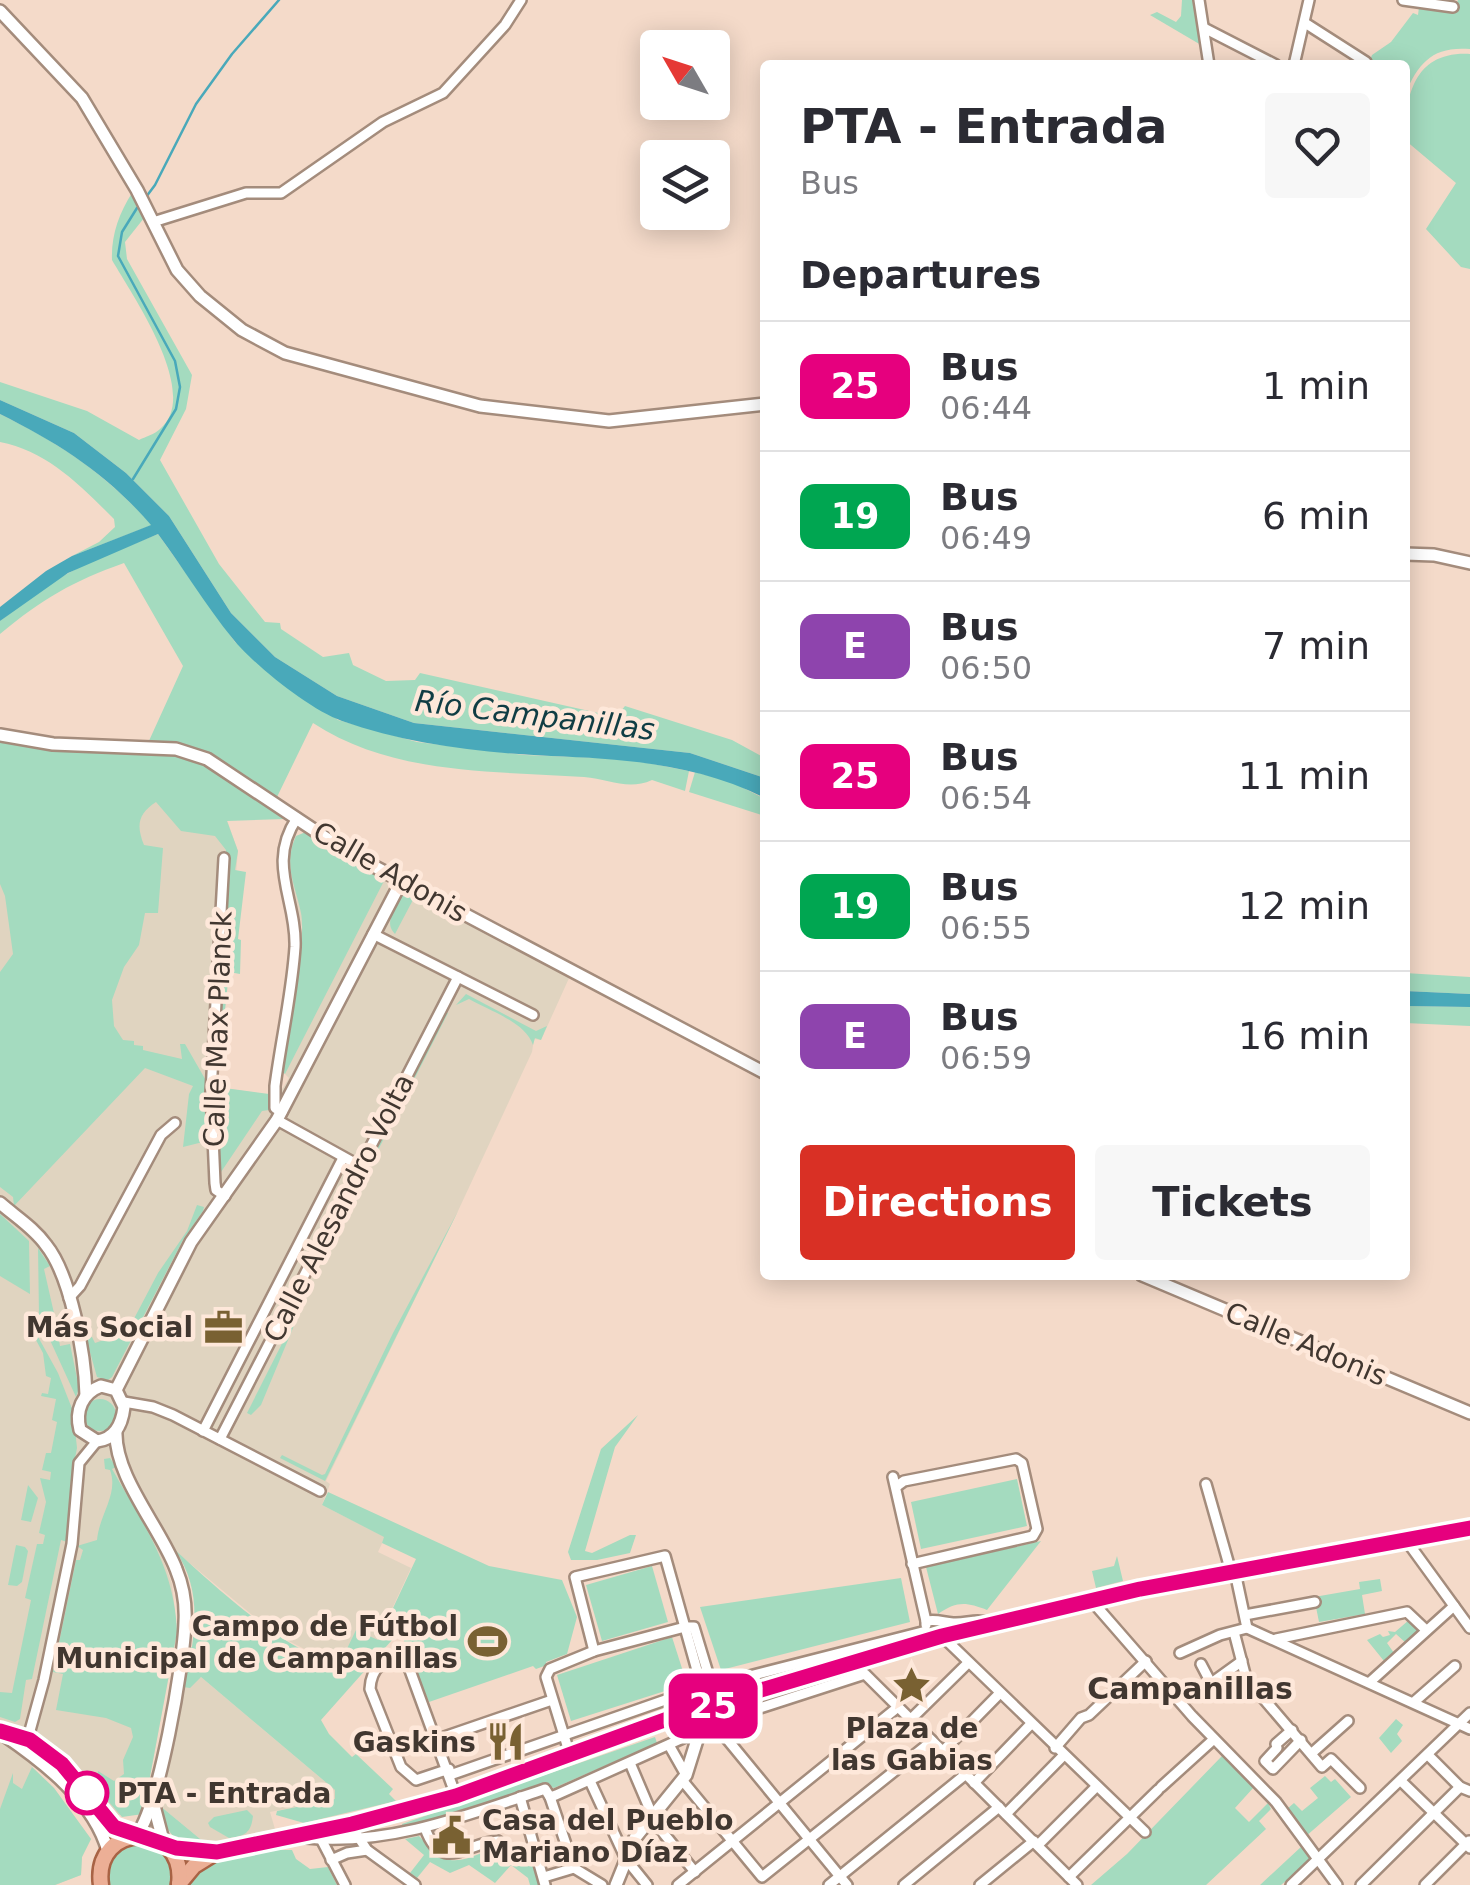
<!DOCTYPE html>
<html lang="en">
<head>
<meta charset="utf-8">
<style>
  body { margin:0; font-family:"DejaVu Sans",sans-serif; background:#f7f7f7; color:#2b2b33; height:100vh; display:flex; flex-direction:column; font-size:38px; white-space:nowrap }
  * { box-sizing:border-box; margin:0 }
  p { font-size:32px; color:#7c7c81 }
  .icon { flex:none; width:55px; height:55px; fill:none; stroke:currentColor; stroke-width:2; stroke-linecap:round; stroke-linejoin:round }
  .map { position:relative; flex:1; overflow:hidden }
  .details { position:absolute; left:760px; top:60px; width:650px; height:1220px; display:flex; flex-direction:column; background:#fff; border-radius:10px; box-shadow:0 5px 25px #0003 }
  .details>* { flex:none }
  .badge { padding:0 20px; border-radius:15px; font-size:35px; line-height:65px }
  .needle { width:65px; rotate:309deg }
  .controls { position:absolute; left:640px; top:30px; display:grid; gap:20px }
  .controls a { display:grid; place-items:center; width:90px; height:90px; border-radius:10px; background:#fff; box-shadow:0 5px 25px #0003; font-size:50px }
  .map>.badge { position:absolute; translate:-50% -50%; box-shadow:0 0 0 5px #fff }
  h2 { padding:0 40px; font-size:38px; line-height:90px }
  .round { display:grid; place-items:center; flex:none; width:105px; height:105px; border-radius:10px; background:#f7f7f7 }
  .overview { display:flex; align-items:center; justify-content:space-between; height:170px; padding:0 40px }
  h1 { font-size:48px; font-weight:800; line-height:75px }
  .action { display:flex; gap:20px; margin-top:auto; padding:20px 40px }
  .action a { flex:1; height:115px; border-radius:10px; background:#d93025; color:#fff; font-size:40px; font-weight:800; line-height:115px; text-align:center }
  .action a+a { background:#f7f7f7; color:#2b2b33 }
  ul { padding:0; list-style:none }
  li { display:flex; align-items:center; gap:30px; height:130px; padding:0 40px; border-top:2px solid #e1e1e2 }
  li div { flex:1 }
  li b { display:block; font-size:38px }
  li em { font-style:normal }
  li .badge { min-width:110px; font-weight:700; text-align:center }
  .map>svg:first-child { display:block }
</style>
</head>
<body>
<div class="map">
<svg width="1470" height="1885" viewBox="0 0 1470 1885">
  <rect width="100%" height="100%" fill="#f4dac9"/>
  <!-- commercial -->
  <g fill="#e0d4c0">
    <polygon points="0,739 227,820 238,851 217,1087 278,1096 289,1078 282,1071 302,928 289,872 290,850 296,836 306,832 385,879 388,886 387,894 397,898 408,892 570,976 541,1040 534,1039 532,1052 458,1211 326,1481 330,1484 322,1505 385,1537 378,1552 411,1568 377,1641 342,1659 332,1662 322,1658 275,1634 175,1551 162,1556 172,1584 177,1632 143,1814 117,1815 95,1786 88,1785 48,1746 32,1767 54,1788 91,1839 82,1857 81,1875 55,1885 0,1885"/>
    <polygon points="201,1677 335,1790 335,1799 270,1812 275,1829 205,1843 159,1805 183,1687"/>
  </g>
  <!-- green -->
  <g fill="#a4dbbf">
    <polygon points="1182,0 1194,0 1201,45 1150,15 1157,12 1176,22 1181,16"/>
    <path d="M1458,0h12v49c-37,-3 -51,13 -65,45v-29h-37l4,-10 19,-13 22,-29 5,2 1,-8 34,3z"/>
    <path d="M1470,54v215l-9,-2 -35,-38 30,-46 -51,-43c0,-46 10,-89 65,-86z"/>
    <path d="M132,193l12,25 -19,24 2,17 65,116 -6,34 -26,51 59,104 46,58 15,1 1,6 42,28 26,-4 4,12 33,16 29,-1 5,-7 196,44 9,-11 107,34 33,18v20l-75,-25 -276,-30 -77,-27 -62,-39 -44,-44 -62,-97 -43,-43 -52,-40 -74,-33v-18l87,29 52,29c6,-3 16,-6 21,-11 42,-35 -28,-134 -48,-169 -1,-24 7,-47 20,-67z"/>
    <path d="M0,414c63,31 104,59 152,111l-80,31 27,-14 16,-15 -1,-8c-34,-34 -67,-68 -114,-77z"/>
    <path d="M158,534l77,108 103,78 79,22 107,13 104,4 61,12 -4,20 -33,-11c-24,11 -43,-1 -68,-3 -91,-6 -192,-2 -271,-54l-36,74 -79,-48 -50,-6 35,-77 -59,-103c-51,18 -82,36 -124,71v-13l45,-35 40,-22z"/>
    <path d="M0,739l187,15 20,9 77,52 1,4 -58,2 11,30 -3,19 11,2 -8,67 3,1 -1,34 -11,-2 -12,115 52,7v16l-7,1 -43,64 -4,-88 11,-237 -11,-14 -34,-5 -25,-29c-18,12 -20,23 -12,43l19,3 -5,65h-13l-6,32 -15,22 -12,33 2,26 9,14 11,1v4l9,1v4l39,9 -2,-15h5l23,40 -4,12 3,45 -24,6 6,-53 4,-8 -48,-18 -131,138 -1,-9 -13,-10v-215l13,-18 -8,-58 -5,-12z"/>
    <polygon points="695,772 732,782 765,799 765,816 689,792"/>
    <path d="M306,832l79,47 -100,195 -3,-3c5,-36 25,-128 19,-158 -6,-29 -18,-48 -5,-77z"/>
    <path d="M408,892l7,4 -20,38c-12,-13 2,-23 2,-35z"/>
    <polygon points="1405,973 1470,977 1470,994 1405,991"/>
    <path d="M466,994l70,37 11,-5 -6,14 -6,-2 -2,7c-8,-23 -43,-34 -64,-46l-13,6z"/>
    <polygon points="1405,1006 1470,1007 1470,1026 1405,1023"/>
    <polygon points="445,1012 448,1013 374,1158 371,1157"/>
    <polygon points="197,1205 204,1207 203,1211 183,1240 112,1377 108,1380 97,1377 86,1338 92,1337 95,1343 127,1332 158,1273 187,1231"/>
    <polygon points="458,1211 325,1481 280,1458 282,1455 322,1475 325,1474 393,1333"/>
    <polygon points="0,1214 29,1241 30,1294 0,1276"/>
    <polygon points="38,1248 50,1266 44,1269 56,1322 48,1324 50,1335 58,1334 60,1346 70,1344 79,1388 76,1397 39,1316"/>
    <polygon points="308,1292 261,1405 251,1415 247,1413"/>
    <polygon points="31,1324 58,1373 73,1411 77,1448 71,1479 67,1542 61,1540 32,1679 26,1680 20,1719 15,1722 0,1717 0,1692 12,1693 31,1600 25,1598 37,1544 43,1544 45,1535 39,1533 46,1502 40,1478 50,1480 51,1472 42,1470 46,1453 51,1453 57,1422 52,1420 56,1399 41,1396 42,1393 48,1394 51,1378 46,1376 43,1353 30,1329"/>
    <circle cx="100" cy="1415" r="16"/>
    <polygon points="638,1415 615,1447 585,1551 592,1553 630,1535 636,1535 630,1553 597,1560 571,1560 568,1552 601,1449"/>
    <path d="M110,1458l6,9 -4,2c31,55 63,98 65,163l-34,182 -21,3 -27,-31 3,-15 16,10 10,-7 -1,-14 10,-23 -2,-9 -25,-10 -50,-8 7,-36 -10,-2 23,-112h4l3,-10 -6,-4 20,-6c2,-25 22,-46 13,-70l-5,-1 -1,-10z"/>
    <polygon points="1017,1479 1027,1526 921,1549 911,1502"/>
    <polygon points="28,1485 38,1498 31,1522 21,1520"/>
    <path d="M328,1492l161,74 73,14 15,37 -10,37 -21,8 1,3 -11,4 -3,-3 -104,36 -29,-71 -79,89 8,14 23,23 4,-3 37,35 -4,5 7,7 -92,22 -28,-8 1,-4 58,-12v-9l-134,-113 -11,11 -7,-1 -6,25 11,-64 4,-1c5,-36 4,-66 -17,-97 30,27 128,120 167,109l14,-29 22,10 38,-81 -34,-16 2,-6 -62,-32z"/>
    <path d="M1041,1541l-54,69c-21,-8 -30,-9 -49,4l-12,-47z"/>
    <polygon points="16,1545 25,1547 28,1551 22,1582 17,1586 8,1585"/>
    <polygon points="1117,1556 1123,1581 1096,1588 1092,1571 1114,1566"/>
    <polygon points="652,1566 668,1622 602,1641 586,1585"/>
    <polygon points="901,1578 910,1622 721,1670 700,1607"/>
    <polygon points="1380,1579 1382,1591 1362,1595 1365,1614 1319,1622 1314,1597 1360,1589 1359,1582"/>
    <polygon points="1409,1620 1419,1631 1406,1643 1396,1634 1387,1643 1394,1653 1384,1661 1367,1640 1380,1634 1383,1637 1390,1635 1388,1631 1395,1632"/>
    <polygon points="672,1637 687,1684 571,1721 557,1675"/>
    <polygon points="1396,1719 1403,1725 1397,1734 1402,1741 1391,1753 1379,1738"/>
    <polygon points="655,1737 657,1743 554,1788 542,1784 427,1824 403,1829 402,1824"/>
    <polygon points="1222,1756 1254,1787 1235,1808 1249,1822 1268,1803 1271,1809 1259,1821 1266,1829 1206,1885 1091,1885 1127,1854"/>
    <polygon points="32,1767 54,1788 91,1839 82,1857 81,1875 55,1885 0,1885 0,1809 13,1773 13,1783 22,1789"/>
    <polygon points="1325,1776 1331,1782 1335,1779 1351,1797 1305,1837 1287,1809 1294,1803 1302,1811 1318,1798 1310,1788"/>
    <path d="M159,1805l46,38c-32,3 -39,-11 -46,-38z"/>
    <path d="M247,1810l6,6c-2,17 -8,20 -24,22l-19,-11 -2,-4 6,-6z"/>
    <path d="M419,1836c7,7 14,18 24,22 29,12 51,-27 84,0 8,6 14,17 15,27h-12l-2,-7 -17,-13 -16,18 -26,-18 -19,8 -20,-11 -13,16 -7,-5 14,-18 -19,-16z"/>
    <path d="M132,1842c26,2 44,14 38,43h-63c2,-23 4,-31 25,-43z"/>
    <polygon points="1302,1846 1312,1861 1301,1871 1298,1871 1281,1885 1260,1885"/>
    <path d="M270,1850h22l4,9 14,10 18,-2 9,18h-148c12,-30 53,-30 81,-35z"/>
  </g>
  <!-- water -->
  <g fill="#49a9ba">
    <path d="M0,400l74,33 52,40 43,43 62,97 44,44 62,39 77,27 276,30 75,25v20c-68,-34 -139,-39 -214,-42 -69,-3 -144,-12 -209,-35 -32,-11 -88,-56 -109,-82 -27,-33 -49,-70 -75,-105l-90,39 -68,48v-14l46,-36 26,-15 79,-31c-44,-51 -91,-81 -151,-111z"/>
    <polygon points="1405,991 1470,994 1470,1007 1405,1006"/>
  </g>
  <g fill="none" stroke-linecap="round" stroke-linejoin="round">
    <!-- stream -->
    <g stroke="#49a9ba" stroke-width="2.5">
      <polyline points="146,197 155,185 196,104 232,54 279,0"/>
      <polyline points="133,479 176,409 180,387 175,361 118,256 122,232 137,208"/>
    </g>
    <defs>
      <g id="street">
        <polyline points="1199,0 1209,65"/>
        <polyline points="1403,0 1453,7"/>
        <polyline points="1305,23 1366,62"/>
        <polyline points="1204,28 1276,65"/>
        <polyline points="1294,65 1309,0"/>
        <polyline points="153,222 246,193 281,193 383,122 443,93 505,25 521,0"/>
        <polyline points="224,858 211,1092 215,1183 216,1190 225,1196"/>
        <polyline points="373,934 533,1015"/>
        <path d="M282,1112l-7,-4v-22c6,-46 17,-93 20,-139 2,-47 -29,-83 2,-129"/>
        <polyline points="277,1120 360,1166"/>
        <polyline points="69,1298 80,1286 161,1135 175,1123"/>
        <polyline points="124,1402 153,1407 173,1415 320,1491"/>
        <polyline points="203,1431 343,1158"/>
        <polyline points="220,1439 458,977"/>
        <polyline points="893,1477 926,1621"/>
        <polyline points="1206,1484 1231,1572"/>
        <polyline points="897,1486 904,1481 1016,1459 1022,1463 1037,1529 1033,1536 912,1564"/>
        <polyline points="1406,1540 1470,1628"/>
        <polyline points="1091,1600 1192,1716 1276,1802 1337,1885"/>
        <polyline points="1245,1615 1315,1602"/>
        <path d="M926,1625v-4c11,-2 16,1 27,2 14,1 22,-5 36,0"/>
        <polyline points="685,1627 694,1627 710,1680 709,1690"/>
        <polyline points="1247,1628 1470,1729"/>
        <polyline points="1234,1632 1246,1678 1322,1767 1331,1759 1360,1788"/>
        <polyline points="942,1636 1145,1832"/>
        <polyline points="1276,1639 1407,1612 1426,1630"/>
        <polyline points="594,1651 575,1577 665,1556 702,1688"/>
        <polyline points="1180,1653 1220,1635 1247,1628 1235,1572"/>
        <polyline points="1201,1664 1211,1683"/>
        <polyline points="1370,1682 1454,1606"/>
        <polyline points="709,1690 718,1684 926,1631"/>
        <polyline points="1199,1692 1242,1661"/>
        <polyline points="1414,1702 1455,1666"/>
        <polyline points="911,1719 968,1663"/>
        <path d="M713,1722l6,-12 -5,-17 -11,-5 -16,5c-12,15 -5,32 14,34l164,-53 212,211"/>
        <polyline points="713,1722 847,1885"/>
        <polyline points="1292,1730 1276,1744 1277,1748 1265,1761 1273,1769 1301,1740"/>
        <polyline points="438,1739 552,1700"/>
        <polyline points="26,1745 44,1680 72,1544 79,1463 97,1441"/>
        <polyline points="669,1745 686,1775"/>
        <polyline points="1055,1748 1081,1718 1089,1715 1146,1661"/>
        <polyline points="942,1752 999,1694"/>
        <polyline points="1312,1753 1348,1721"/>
        <polyline points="570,1755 546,1677 550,1669 594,1651 685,1627"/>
        <polyline points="1428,1755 1460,1787 1470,1791"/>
        <polyline points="630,1763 656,1824 695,1872"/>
        <path d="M449,1769l-33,11 -15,-13 -31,-78c1,-23 14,-28 34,-35l52,142"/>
        <polyline points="450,1775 671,1698 683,1697"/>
        <polyline points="682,1780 762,1877 932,1741"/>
        <polyline points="590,1781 626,1859 647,1885"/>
        <polyline points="1401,1781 1470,1848"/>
        <polyline points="974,1783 1030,1725"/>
        <polyline points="1161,1787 1214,1739"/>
        <polyline points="520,1797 545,1885"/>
        <polyline points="550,1797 574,1868 602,1885"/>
        <polyline points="1006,1814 1063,1756"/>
        <path d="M425,1828c16,46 41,15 73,13"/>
        <polyline points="357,1835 367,1850 415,1885"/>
        <path d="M306,1838c83,8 162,-23 239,-49l5,8 6,-2 136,-61h8"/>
        <polyline points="321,1839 345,1885"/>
        <polyline points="1038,1845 1096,1787"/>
        <polyline points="331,1860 347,1853 367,1850"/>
        <polyline points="544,1877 574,1868"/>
        <polyline points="1069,1877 1158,1790"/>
        <polyline points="678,1885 898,1707"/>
        <polyline points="829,1885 966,1774"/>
        <polyline points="904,1885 999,1807"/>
        <polyline points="980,1885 1034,1841"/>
        <polyline points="1291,1885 1470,1713"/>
        <polyline points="1361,1885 1460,1787"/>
        <polyline points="1425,1885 1469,1841"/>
      </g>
      <g id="secondary">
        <polyline points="0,11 82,98 137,190 177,270 200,296 242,330 285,353 480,406 609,421 765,404"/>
        <polyline points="1405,554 1434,555 1470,563"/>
        <polyline points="0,735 53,744 176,749 207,759 347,852 765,1073"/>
        <path d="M0,1203c16,14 34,25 46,42 25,31 39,110 40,150"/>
        <polyline points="1142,1275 1470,1413"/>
        <path d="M101,1386l15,4 8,17c-2,17 -9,32 -27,34l-17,-11c-5,-19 2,-37 21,-44z"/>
        <polyline points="116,1390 191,1242 277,1120 401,882"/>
        <path d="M0,1731c25,6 44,15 63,33 24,24 39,62 73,72 23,-27 48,-174 49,-214 1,-18 -2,-36 -9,-53 -16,-42 -62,-93 -60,-138"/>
        <path d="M4,1735c41,28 90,66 104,116"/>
        <polyline points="154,1806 164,1844"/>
        <polyline points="616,1885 635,1838 686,1775 701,1727"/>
      </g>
      <g id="primary">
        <polyline points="167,1846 217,1852 352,1824 456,1796 681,1715 942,1636 1140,1589 1470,1528"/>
        <polyline points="179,1884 194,1866 215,1853"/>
        <path d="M101,1885c-9,-64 86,-66 78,0"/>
      </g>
    </defs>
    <!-- street casing -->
    <use href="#street" stroke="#a48c7c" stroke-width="14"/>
    <!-- secondary casing -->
    <use href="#secondary" stroke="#a48c7c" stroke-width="16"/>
    <!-- primary casing -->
    <use href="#primary" stroke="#a86345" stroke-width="19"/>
    <!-- street -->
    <use href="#street" stroke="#fff" stroke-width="9"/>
    <!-- secondary -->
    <use href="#secondary" stroke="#fff" stroke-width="11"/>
    <!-- primary -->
    <use href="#primary" stroke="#ecaf96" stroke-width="14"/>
  </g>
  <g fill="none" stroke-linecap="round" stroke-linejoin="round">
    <defs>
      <polyline id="line" points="0,1731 30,1740 62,1764 114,1827 176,1848 217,1852 352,1824 456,1796 681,1714 942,1636 1140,1589 1470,1528"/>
    </defs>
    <!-- line casing -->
    <use href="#line" stroke="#fff" stroke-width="22"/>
    <!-- line -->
    <use href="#line" stroke="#e6007e" stroke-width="15"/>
  </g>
  <!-- icons -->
  <defs>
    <symbol id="office-bare" viewBox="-9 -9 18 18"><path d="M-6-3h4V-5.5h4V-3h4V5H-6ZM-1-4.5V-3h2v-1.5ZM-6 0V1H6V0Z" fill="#796132" stroke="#fee8da" stroke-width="2.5" paint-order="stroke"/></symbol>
    <symbol id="stadium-bare" viewBox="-9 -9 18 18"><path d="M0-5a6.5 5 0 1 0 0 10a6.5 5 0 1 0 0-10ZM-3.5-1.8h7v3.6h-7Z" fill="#796132" stroke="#fee8da" stroke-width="2.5" paint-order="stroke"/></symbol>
    <symbol id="sight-bare" viewBox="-9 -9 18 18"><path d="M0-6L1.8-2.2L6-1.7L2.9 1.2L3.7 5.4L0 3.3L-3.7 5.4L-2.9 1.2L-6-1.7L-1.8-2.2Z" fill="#796132" stroke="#fee8da" stroke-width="2.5" paint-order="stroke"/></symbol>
    <symbol id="restaurant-bare" viewBox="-9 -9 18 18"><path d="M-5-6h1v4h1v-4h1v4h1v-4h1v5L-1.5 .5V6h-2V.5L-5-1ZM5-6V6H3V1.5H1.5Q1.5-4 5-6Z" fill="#796132" stroke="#fee8da" stroke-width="2.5" paint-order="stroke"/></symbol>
    <symbol id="civic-bare" viewBox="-9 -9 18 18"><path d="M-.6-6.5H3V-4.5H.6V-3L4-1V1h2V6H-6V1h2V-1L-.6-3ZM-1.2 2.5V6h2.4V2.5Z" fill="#796132" stroke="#fee8da" stroke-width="2.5" paint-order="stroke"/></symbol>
  </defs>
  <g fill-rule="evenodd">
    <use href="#office-bare" x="196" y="1300" width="55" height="55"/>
    <use href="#stadium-bare" x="460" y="1614" width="55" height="55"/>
    <use href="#sight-bare" x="884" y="1658" width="55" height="55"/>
    <use href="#restaurant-bare" x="478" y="1714" width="55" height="55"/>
    <use href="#civic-bare" x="424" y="1808" width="55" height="55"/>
  </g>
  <!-- markers -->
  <circle fill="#fff" stroke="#e6007e" stroke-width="5" cx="87" cy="1793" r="20"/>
  <g text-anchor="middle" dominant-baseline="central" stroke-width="9" stroke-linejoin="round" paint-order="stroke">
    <!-- street labels -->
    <g font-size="28" fill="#413730" stroke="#fee8da">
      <text transform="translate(390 872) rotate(30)">Calle Adonis</text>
      <text transform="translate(218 1029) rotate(-88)">Calle Max Planck</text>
      <text transform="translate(339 1208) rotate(-63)">Calle Alesandro Volta</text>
      <text transform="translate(1306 1344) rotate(23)">Calle Adonis</text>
    </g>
    <!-- poi labels -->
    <g font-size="28" font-weight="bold" fill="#413730" stroke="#fee8da" text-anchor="end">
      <text x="193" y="1327">Más Social</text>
      <text x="458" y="1626">Campo de Fútbol<tspan x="458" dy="32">Municipal de Campanillas</tspan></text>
      <text x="912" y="1728" text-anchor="middle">Plaza de<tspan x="912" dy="32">las Gabias</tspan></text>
      <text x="476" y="1742">Gaskins</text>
      <text x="482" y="1820" text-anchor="start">Casa del Pueblo<tspan x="482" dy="32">Mariano Díaz</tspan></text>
    </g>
    <!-- stop labels -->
    <g font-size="28" font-weight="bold" fill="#413730" stroke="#fee8da" text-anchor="start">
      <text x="117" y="1793">PTA - Entrada</text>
    </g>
    <!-- water labels -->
    <g font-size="30" font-style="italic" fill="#103d44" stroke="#fee8da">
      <text transform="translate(535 715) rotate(7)">Río Campanillas</text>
    </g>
    <!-- neighbourhood labels -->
    <g font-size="30" font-weight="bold" fill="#413730" stroke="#fee8da">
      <text x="1190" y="1688">Campanillas</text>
    </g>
  </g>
</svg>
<div class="controls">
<a><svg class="needle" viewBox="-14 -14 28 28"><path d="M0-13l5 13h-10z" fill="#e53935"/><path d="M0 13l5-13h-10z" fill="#7c7c81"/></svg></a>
<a><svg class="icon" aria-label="layers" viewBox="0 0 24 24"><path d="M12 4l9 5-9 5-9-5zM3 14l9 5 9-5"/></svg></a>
</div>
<b class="badge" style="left:713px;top:1706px;background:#e6007e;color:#fff">25</b>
<section class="details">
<div class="overview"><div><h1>PTA - Entrada</h1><p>Bus</p></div><a class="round"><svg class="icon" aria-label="heart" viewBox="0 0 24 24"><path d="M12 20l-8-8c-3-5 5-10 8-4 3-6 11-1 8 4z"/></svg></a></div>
<h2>Departures</h2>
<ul>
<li><span class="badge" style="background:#e6007e;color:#fff">25</span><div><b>Bus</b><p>06:44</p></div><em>1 min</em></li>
<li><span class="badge" style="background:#00a651;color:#fff">19</span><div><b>Bus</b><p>06:49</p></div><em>6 min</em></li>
<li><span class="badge" style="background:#8e44ad;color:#fff">E</span><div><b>Bus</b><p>06:50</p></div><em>7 min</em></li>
<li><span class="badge" style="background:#e6007e;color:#fff">25</span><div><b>Bus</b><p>06:54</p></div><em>11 min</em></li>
<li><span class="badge" style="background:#00a651;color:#fff">19</span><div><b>Bus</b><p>06:55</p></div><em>12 min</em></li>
<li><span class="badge" style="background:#8e44ad;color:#fff">E</span><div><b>Bus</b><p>06:59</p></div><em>16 min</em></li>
</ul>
<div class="action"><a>Directions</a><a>Tickets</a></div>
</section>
</div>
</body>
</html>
